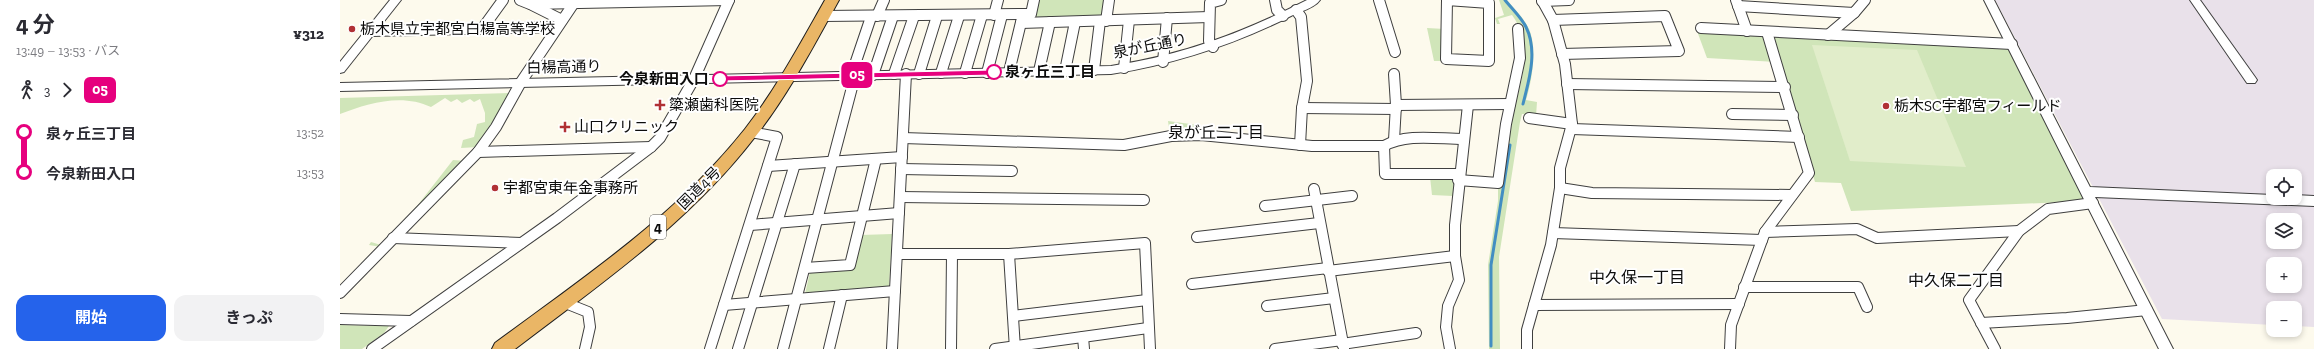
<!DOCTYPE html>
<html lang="ja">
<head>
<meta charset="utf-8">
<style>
  body { margin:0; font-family:"Zilla Slab","Noto Sans JP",serif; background:#f2f2f3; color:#2b2b33; height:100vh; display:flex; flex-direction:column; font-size:15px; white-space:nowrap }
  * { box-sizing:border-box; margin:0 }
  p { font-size:13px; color:#7c7c81 }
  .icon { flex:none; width:22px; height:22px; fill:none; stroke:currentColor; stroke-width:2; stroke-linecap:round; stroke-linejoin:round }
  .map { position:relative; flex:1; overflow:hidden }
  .side { display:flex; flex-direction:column; background:#fff; width:340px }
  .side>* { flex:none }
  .badge { padding:0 8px; border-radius:6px; font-size:14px; line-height:26px }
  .controls { position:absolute; left:1926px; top:169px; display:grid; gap:8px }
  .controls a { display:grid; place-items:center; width:36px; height:36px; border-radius:8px; background:#fff; box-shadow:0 2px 6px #0003; font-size:20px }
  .map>.badge { position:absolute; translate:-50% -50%; box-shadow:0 0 0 2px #fff }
  .legs { display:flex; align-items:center; gap:6px; height:44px; padding:0 16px; font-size:13px }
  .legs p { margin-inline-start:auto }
  .headline { display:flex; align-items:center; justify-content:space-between; height:68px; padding:0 16px }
  h1 { font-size:22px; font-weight:700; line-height:30px }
  .primary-button { display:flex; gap:8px; margin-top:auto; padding:8px 16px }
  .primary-button a { flex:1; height:46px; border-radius:12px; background:#2563eb; color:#fff; font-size:16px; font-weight:700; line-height:46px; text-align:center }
  .primary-button a+a { background:#f2f2f3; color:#2b2b33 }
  ul { padding:0 16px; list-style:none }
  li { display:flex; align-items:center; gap:14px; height:40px; font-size:15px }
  li i { display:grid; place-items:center; width:6px; height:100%; margin:0 5px; background:currentColor }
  li i::after { content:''; width:10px; height:10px; margin:-5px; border:3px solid; border-radius:50%; background:#fff }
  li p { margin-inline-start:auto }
  li:first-child i { background:linear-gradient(#0000 50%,currentColor 0) }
  li:last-child i { background:linear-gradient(currentColor 50%,#0000 0) }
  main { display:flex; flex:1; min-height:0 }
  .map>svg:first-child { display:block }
</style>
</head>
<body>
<main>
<section class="side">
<div class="headline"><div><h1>4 分</h1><p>13:49 – 13:53 · バス</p></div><b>¥312</b></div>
<div class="legs"><svg class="icon" aria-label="walk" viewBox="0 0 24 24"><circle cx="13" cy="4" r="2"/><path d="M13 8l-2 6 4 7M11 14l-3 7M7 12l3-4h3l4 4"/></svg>3<svg class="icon" aria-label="forward" viewBox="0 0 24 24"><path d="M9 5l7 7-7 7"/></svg><b class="badge" style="background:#e6007e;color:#fff">05</b></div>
<ul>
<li><i style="color:#e6007e"></i><b>泉ヶ丘三丁目</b><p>13:52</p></li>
<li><i style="color:#e6007e"></i><b>今泉新田入口</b><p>13:53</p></li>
</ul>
<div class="primary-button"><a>開始</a><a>きっぷ</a></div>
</section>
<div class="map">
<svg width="1974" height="349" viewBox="0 0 1974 349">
  <rect width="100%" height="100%" fill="#fdfaed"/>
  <!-- industrial -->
  <path fill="#e9e1ea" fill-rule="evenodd" d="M1655,0h319v327l-19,-1v-18h-22v17l-111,-6zM1933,176h22v22h-22zM1933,220h22v22h-22zM1933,264h22v22h-22z"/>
  <!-- green -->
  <g fill="#d0e5b9">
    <polygon points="696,0 766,0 763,20 691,21"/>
    <path d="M1159,0h8c7,9 16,17 21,27 10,19 4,54 -2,73l11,2 -1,14 -14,-2 -2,8 -21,135 1,92h-11l-1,-84 10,-64v-16c5,-25 9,-50 16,-75 8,-32 20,-65 -2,-95l-14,4 2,5h-3l-2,-6 9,-3z"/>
    <polygon points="1087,28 1105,29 1104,61 1094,61"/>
    <polygon points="1357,31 1421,34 1428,38 1436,62 1367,58"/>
    <polygon points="1431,34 1669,46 1749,201 1511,211 1501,183 1475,182"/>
    <path d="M172,93l-34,54 -17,1 2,-8 11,-3 3,-13 8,-2v-9l-5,-14 -6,3 -4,-3 -8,4 -5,-4 -6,3 -6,-4 -14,9c-29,-14 -63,-4 -91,7v-16z"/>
    <polygon points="828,121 858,125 858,133 830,134"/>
    <polygon points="113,160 126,161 41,247 29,245 31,242 41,245 77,206"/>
    <polygon points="1090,177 1112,177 1115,180 1113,196 1092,195"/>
    <polygon points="552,234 549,288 465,294 470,272 510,268 521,235"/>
    <polygon points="0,325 49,326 44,333 22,349 0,349"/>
  </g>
  <!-- pitch -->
  <polygon fill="#e1edca" points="1472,45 1577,50 1626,167 1510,161"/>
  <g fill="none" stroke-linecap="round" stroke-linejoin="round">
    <!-- stream -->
    <g stroke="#428ec2" stroke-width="3">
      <path d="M1165,0c7,9 16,17 21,27 12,24 3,53 -3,77"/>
      <polyline points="1151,346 1151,265 1170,145"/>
    </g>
    <defs>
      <g id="minor">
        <polyline points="180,0 190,4 389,0"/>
        <polyline points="935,0 937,10 943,16"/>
        <polyline points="1039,0 1055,52"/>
        <polygon points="1107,0 1149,3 1149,61 1106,59"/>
        <polyline points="1396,0 1407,31"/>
        <polyline points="1202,1 1229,0"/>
        <polyline points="192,5 222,20"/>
        <polyline points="1398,6 1514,13 1525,0"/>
        <polyline points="956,10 961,17 967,81 962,108 960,145"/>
        <polyline points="654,15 658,0"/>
        <polyline points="483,16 683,14"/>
        <polyline points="537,16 544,0"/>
        <polyline points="1213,20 1325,16 1339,51 1222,54"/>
        <polyline points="766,21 769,0"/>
        <polyline points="681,23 869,17"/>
        <polyline points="1361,28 1672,44"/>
        <polyline points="142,29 163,0"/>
        <polyline points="31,31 217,27"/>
        <polyline points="1488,35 1514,13"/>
        <polyline points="873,47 869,41 870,3 881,0"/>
        <polyline points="823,62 827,18"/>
        <polyline points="784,68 789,20"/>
        <polyline points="754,70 760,21"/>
        <polyline points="699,71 710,22"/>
        <polyline points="725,71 735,22"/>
        <polyline points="669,72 683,14 691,14 694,0"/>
        <polyline points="601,73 619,16"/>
        <polyline points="625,73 642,15"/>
        <polyline points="647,73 662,15"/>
        <polyline points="554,74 574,16"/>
        <polyline points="579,74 597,16"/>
        <polyline points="1054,74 1056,105 1054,140"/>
        <polyline points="533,75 553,16"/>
        <polyline points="511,76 531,17"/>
        <polyline points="1227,84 1445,87"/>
        <polyline points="1056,105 1170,104"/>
        <polyline points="962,108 1056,109"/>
        <polyline points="1392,114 1453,115"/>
        <polyline points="1189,118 1232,124"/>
        <polyline points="1232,129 1459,137"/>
        <path d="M563,138l221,7 47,-9 30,-1 111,11h72c22,-13 54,-7 79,-7"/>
        <polyline points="1044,146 1045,174 1119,174"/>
        <polyline points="138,152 311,147"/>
        <polyline points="428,166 562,157"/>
        <polyline points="561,169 672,171"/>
        <polyline points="1118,180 1158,183 1166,124 1180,58 1178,29"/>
        <polyline points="1220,188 1252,193 1452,195"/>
        <polyline points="974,189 1004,349"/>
        <polyline points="560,197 804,200"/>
        <polyline points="925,206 1012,196"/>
        <polyline points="410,225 559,213"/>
        <polyline points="1425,232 1517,229 1537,238 1679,231"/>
        <polyline points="1213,233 1422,240"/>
        <polyline points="857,237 979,223"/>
        <polyline points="53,238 181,243"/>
        <polyline points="557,254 669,254 805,243 810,349"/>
        <polyline points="669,254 675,349"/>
        <polyline points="465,268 510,265 536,159"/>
        <polyline points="988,271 1115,256"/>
        <polyline points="852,284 988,268"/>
        <polyline points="1404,287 1518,287 1527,307"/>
        <polyline points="0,293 138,152 156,127 181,82 236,0"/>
        <polyline points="223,302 248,312 250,327 245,349"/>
        <polyline points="384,305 555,291"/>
        <polyline points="1194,305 1399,304"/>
        <polyline points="927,306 994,298"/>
        <polyline points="673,316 807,300"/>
        <polyline points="0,319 71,321"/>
        <polyline points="1641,323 1727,318 1807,310"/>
        <polyline points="743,337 744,349"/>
        <polyline points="1002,344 1076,333"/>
        <polyline points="32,349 217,218 311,147 320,138 354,79 389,0"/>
        <polyline points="370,349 437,137 411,132"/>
        <polyline points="398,349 455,164"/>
        <polyline points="443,349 515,76"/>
        <polyline points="489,349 502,295"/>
        <polyline points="552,349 566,74"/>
        <polyline points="611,349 612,254"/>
        <polyline points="655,349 808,328"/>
        <polyline points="935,349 1002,340"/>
        <polyline points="1110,349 1106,327 1108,306 1119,280 1115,256 1115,225 1128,105"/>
        <polyline points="1187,349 1187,330 1211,245 1220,188 1220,168 1232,124 1225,64 1213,20 1202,0"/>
        <polyline points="1390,349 1391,325 1425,232 1469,173 1427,32"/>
        <polyline points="1655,349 1629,300 1679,231 1708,209 1753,203"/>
      </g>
      <g id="tertiary">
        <polygon points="50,0 61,0 4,72 0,73 0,62"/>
        <path d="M967,0h13c-5,8 -21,12 -29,16 -58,29 -116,48 -180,58l-771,17v-8l771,-17c72,-11 131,-33 196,-66z"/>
        <polygon points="1644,0 1654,0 1750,187 1933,195 1933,198 1955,198 1955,195 1974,196 1974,206 1755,197 1833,349 1819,349"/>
        <polygon points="1850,0 1860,0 1915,77 1917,80 1915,83 1907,83"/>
      </g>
      <path id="trunk" d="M485,0h14c-26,47 -51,95 -84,137 -66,86 -155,147 -240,212h-23l3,-6c88,-65 181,-127 250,-214 31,-40 55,-85 80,-129z"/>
    </defs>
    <!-- minor casing -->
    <use href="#minor" stroke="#3f3f3f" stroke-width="12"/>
    <!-- tertiary casing -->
    <use href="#tertiary" stroke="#3f3f3f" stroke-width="2"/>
    <!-- trunk casing -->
    <use href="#trunk" stroke="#1d1d1d" stroke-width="2"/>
    <!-- minor -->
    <use href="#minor" stroke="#fff" stroke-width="10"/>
    <!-- tertiary -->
    <use href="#tertiary" fill="#fff" fill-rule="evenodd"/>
    <!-- trunk -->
    <use href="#trunk" fill="#eab666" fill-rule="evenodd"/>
  </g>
  <!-- line-1 -->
  <polygon fill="#e6007e" stroke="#fff" points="654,70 658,72 654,75 380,81 376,79 380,76"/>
  <!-- markers -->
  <g fill="#b03035" stroke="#fff" stroke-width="1.5">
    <circle cx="12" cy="29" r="4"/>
    <path d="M318 99h4v4h4v4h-4v4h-4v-4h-4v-4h4z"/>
    <circle cx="1546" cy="106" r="4"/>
    <path d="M223 121h4v4h4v4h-4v4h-4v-4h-4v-4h4z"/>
    <circle cx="155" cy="188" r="4"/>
  </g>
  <g fill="#fff" stroke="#e6007e" stroke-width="2">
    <circle cx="654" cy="72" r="7"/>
    <circle cx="380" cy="79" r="7"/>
  </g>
  <g text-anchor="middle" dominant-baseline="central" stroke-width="4" stroke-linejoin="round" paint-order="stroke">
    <!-- shield labels -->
    <rect fill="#fff" stroke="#555" stroke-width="1" x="310" y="215" width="16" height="24" rx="3"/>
    <g font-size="14" font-weight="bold" fill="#0c0c0c">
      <text x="318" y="227">4</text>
    </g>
    <!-- poi labels -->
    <g font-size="15" fill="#0c0c0c" stroke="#fff" text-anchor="start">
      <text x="20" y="29">栃木県立宇都宮白楊高等学校</text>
      <text x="329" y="105">簗瀬歯科医院</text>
      <text x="1554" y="106">栃木SC宇都宮フィールド</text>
      <text x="234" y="127">山口クリニック</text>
      <text x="163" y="188">宇都宮東年金事務所</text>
    </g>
    <!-- street labels -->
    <g font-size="15" fill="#0c0c0c" stroke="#fff">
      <text transform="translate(810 46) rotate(-11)">泉が丘通り</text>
      <text transform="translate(224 67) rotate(-1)">白楊高通り</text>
      <text transform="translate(359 188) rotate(-45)">国道4号</text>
    </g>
    <!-- stop labels -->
    <g font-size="15" font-weight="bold" fill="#0c0c0c" stroke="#fff" text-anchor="start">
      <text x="665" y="72">泉ヶ丘三丁目</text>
      <text x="369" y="79" text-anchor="end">今泉新田入口</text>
    </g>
    <!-- neighbourhood labels -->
    <g font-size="16" fill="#0c0c0c" stroke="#fff">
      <text x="876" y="132">泉が丘二丁目</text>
      <text x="1297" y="277">中久保一丁目</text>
      <text x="1616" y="280">中久保二丁目</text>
    </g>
  </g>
</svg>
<div class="controls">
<a><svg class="icon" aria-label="locate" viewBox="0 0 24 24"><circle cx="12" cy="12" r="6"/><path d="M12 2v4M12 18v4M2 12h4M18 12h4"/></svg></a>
<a><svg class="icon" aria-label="layers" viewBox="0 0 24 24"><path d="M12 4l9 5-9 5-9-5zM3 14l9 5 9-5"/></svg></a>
<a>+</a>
<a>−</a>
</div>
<b class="badge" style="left:517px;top:75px;background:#e6007e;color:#fff">05</b>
</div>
</main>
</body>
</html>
